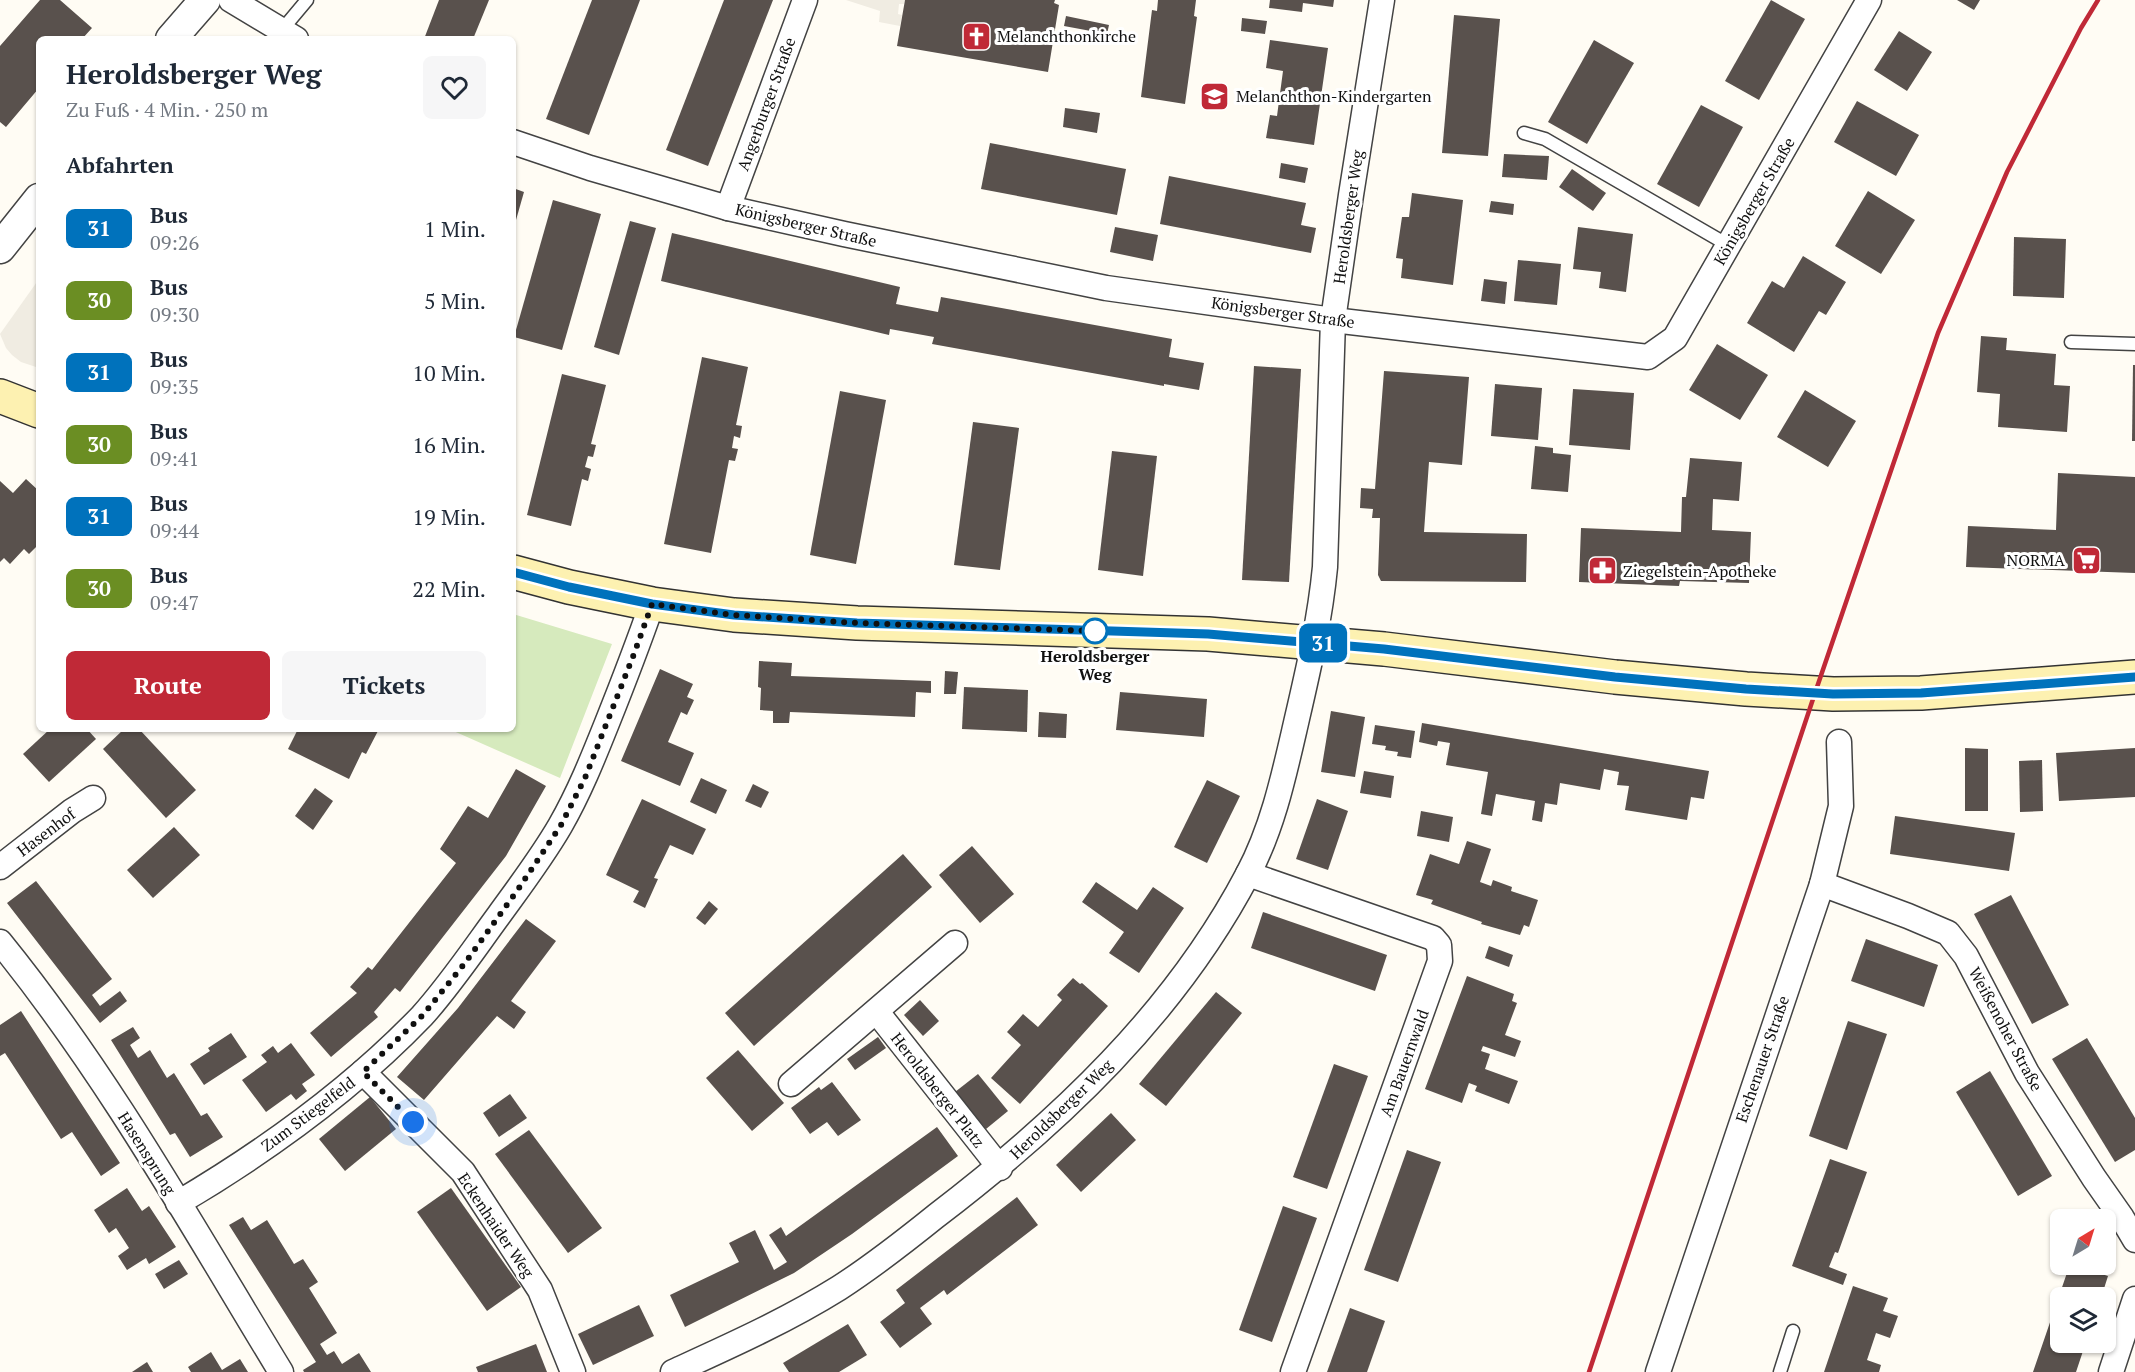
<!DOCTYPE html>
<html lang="de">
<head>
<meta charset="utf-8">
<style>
  body { margin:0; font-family:"PT Serif",serif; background:#f6f6f7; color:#1f2937; height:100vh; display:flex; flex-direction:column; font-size:22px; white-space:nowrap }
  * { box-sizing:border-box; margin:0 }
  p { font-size:20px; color:#747a83 }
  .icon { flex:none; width:33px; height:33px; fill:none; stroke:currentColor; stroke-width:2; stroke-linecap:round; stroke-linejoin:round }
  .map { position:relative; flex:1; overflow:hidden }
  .details { position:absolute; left:36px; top:36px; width:480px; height:696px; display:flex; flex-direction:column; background:#fff; border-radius:9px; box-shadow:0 2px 4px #0004 }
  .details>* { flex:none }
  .badge { padding:0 12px; border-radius:9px; font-size:21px; line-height:39px }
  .needle { width:39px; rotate:38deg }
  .tools { position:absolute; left:2050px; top:1209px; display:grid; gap:12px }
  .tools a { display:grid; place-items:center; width:66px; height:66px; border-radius:9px; background:#fff; box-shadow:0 2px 4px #0004; font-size:30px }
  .you { position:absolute; width:30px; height:30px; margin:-15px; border:4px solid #fff; border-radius:50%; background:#1a73e8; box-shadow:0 0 0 9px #1a73e833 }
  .map>.badge { position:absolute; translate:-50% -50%; box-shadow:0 0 0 3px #fff }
  h2 { padding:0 30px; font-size:22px; line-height:54px }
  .round { display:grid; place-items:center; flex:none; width:63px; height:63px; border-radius:9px; background:#f6f6f7 }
  .head { display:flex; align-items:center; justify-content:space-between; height:102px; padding:0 30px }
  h1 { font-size:28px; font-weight:800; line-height:45px }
  .action { display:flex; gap:12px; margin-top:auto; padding:12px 30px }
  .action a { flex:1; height:69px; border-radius:9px; background:#c02937; color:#fff; font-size:24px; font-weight:800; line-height:69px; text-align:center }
  .action a+a { background:#f6f6f7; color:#1f2937 }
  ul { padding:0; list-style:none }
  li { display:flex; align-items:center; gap:18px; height:72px; padding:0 30px }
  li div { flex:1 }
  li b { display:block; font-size:22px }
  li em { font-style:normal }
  li .badge { min-width:66px; font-weight:700; text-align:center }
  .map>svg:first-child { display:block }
</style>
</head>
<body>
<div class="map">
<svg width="2135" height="1372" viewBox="0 0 2135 1372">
  <rect width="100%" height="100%" fill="#fffcf4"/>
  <!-- green -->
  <polygon fill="#d6eabd" points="513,614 612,644 560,778 449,729 513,729"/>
  <!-- plaza -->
  <g fill="#f0ece2">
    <polygon points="846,0 905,0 904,4 899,4 898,14 902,15 900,26 879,22 880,11"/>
    <polygon points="39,279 39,368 21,362 12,355 6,348 0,334"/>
  </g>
  <!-- building -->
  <g fill="#59514d">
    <polygon points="40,0 60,0 92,28 82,39 39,39 39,88 6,127 0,122 0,46"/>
    <polygon points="439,0 489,0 473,39 424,39"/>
    <polygon points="592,0 640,0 589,135 546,119"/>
    <polygon points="724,0 773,0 708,166 666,150"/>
    <polygon points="905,0 1055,0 1054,3 1059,5 1048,72 897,46"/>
    <polygon points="1158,0 1196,0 1194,16 1197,17 1185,104 1141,97 1152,10 1157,11"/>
    <polygon points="1270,0 1334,0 1333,7 1303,3 1302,12 1269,8"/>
    <polygon points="1771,0 1805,19 1759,100 1725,81"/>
    <polygon points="1957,0 1980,0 1974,10"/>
    <polygon points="1454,15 1500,19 1488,156 1442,153"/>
    <polygon points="1066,16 1109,25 1107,34 1064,26"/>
    <polygon points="1242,18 1267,21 1265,34 1241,31"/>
    <polygon points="1899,31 1932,52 1907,91 1874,70"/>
    <polygon points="1270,40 1328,48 1314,145 1266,138 1270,115 1277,116 1283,71 1266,68"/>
    <polygon points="1594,40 1634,63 1587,144 1548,122"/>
    <polygon points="1857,101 1919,135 1896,176 1834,142"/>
    <polygon points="1701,105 1743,127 1699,207 1657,184"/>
    <polygon points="1065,108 1100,113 1097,133 1063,127"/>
    <polygon points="990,143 1126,169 1117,215 981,189"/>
    <polygon points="1504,154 1549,156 1547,180 1502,177"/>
    <polygon points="1281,163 1308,168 1305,183 1279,178"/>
    <polygon points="1572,169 1606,193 1593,211 1559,187"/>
    <polygon points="1169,176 1306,203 1301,225 1316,228 1311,253 1160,224"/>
    <polygon points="513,188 524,192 514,227 513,227"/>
    <polygon points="1868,191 1915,220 1881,274 1835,246"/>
    <polygon points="1412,193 1463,200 1453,285 1401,278 1403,259 1396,258 1402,217 1409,217"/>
    <polygon points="553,200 601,214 562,350 514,337"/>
    <polygon points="1491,201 1514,204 1513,215 1489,212"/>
    <polygon points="630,221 656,228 619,355 594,347"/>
    <polygon points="1115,227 1158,235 1153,261 1110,252"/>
    <polygon points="1578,227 1633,234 1626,292 1599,288 1601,272 1573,269"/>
    <polygon points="672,233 900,287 896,304 938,312 941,297 1172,339 1169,357 1204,363 1199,390 1164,384 1164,386 932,344 934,337 890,329 889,335 661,281"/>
    <polygon points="2014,237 2066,239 2064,298 2013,296"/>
    <polygon points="1803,256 1846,282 1826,315 1819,311 1794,352 1747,323 1772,281 1784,288"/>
    <polygon points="1518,260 1561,264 1557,305 1514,301"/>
    <polygon points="1484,279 1507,282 1505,304 1481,301"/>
    <polygon points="1981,336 2007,338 2006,350 2056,354 2054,385 2070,386 2067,432 1998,427 2000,394 1977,392"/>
    <polygon points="1717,344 1768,375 1740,420 1689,390"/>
    <polygon points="702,357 748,367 736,425 742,426 740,438 734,436 732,448 738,449 735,461 729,460 711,553 664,544"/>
    <polygon points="2133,365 2135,365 2135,441 2132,441"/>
    <polygon points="1254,366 1301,369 1289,582 1242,580"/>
    <polygon points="1384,371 1469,377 1462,465 1429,462 1424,532 1527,534 1526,582 1381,581 1378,575 1380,518 1372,518 1373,509 1360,508 1361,488 1375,489"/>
    <polygon points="562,374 606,385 591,444 596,445 593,457 588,456 585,467 591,469 588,481 582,479 571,526 527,515"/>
    <polygon points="1495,384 1542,388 1538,440 1491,436"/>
    <polygon points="1573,389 1634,393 1630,450 1569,445"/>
    <polygon points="1805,390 1856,421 1828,467 1777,437"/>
    <polygon points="840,391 886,400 856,564 810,555"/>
    <polygon points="973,422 1019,428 1000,570 954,565"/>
    <polygon points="1535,446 1553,448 1553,453 1571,455 1568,492 1531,489"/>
    <polygon points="1112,451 1157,456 1143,576 1098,570"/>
    <polygon points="1690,458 1742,462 1739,501 1713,499 1712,530 1751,532 1749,583 1680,581 1679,586 1579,582 1581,528 1681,532 1682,497 1686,497"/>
    <polygon points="2058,473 2135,477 2135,573 1966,567 1968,526 2056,530"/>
    <polygon points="26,479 39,491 39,544 29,554 24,549 10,564 4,558 0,562 0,481 13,493"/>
    <polygon points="759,661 792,663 791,676 931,681 931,693 916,692 915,717 790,712 789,723 773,723 773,711 760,710 761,688 758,687"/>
    <polygon points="660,669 693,684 687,697 694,700 687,715 681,712 668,742 694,753 680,786 621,761"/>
    <polygon points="945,671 958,672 956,694 944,694"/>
    <polygon points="964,687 1028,690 1027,732 962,729"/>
    <polygon points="1120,692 1207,699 1204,737 1116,730"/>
    <polygon points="1331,711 1365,717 1355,777 1321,772"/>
    <polygon points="1039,712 1067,714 1066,738 1038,737"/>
    <polygon points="1422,723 1709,771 1704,799 1691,797 1687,820 1625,810 1629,786 1617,785 1619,772 1604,769 1600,790 1560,783 1557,805 1545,803 1542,822 1532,820 1535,801 1496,794 1492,816 1481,814 1488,772 1446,765 1450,743 1438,741 1437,746 1419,742"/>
    <polygon points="1375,725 1415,731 1411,758 1397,756 1398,752 1385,750 1386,746 1372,744"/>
    <polygon points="50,729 87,729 96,739 49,782 23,754"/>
    <polygon points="124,729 139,729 196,790 166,818 103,749"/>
    <polygon points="298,729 379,729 366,754 362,752 349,779 288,749"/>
    <polygon points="1965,748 1988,749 1988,811 1965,811"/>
    <polygon points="2135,748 2135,797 2059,801 2056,753"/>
    <polygon points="2042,760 2043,811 2020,812 2019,761"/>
    <polygon points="516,769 546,786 506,856 400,992 395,988 374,1012 378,1017 331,1057 310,1033 357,993 350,987 368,967 372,970 456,863 440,849 468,806 488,818"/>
    <polygon points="1364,771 1394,776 1391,798 1360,793"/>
    <polygon points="701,778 727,790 716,814 690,802"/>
    <polygon points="1207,780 1240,796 1207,863 1174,847"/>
    <polygon points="753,784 769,792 761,808 745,801"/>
    <polygon points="315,788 333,801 313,830 295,816"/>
    <polygon points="642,799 706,829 693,855 670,845 654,878 658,879 645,908 633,902 639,891 606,875"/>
    <polygon points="1317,799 1348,811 1328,870 1296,859"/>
    <polygon points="1421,811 1453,817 1449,842 1417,836"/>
    <polygon points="1895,816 2015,833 2009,871 1890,854"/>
    <polygon points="174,827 200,855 153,898 127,870"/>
    <polygon points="1467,841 1491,849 1480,882 1491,886 1493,880 1512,887 1511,891 1538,900 1529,927 1524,925 1520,935 1481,924 1482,922 1431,904 1433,900 1416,895 1430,854 1459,864"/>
    <polygon points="972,846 1014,894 980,923 939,875"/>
    <polygon points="903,854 932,887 754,1046 725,1013"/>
    <polygon points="36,881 112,979 92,995 100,1006 120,991 127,1001 100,1023 7,903"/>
    <polygon points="1096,882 1137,910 1153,887 1184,908 1139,973 1109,953 1124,932 1082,902"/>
    <polygon points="2011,895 2069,1005 2032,1024 1974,914"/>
    <polygon points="709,901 718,909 705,925 696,918"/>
    <polygon points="1263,912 1387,955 1375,991 1251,948"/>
    <polygon points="526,919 556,941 511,1001 526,1012 514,1029 497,1016 424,1100 397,1077 458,1008"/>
    <polygon points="1866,939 1938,965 1924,1007 1851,981"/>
    <polygon points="1489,946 1513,955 1509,967 1485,958"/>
    <polygon points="1467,976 1514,994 1512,1001 1517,1003 1505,1035 1521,1041 1515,1057 1483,1046 1481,1051 1490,1054 1485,1069 1518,1081 1509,1104 1475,1091 1477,1086 1469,1083 1462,1103 1425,1089"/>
    <polygon points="1073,978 1080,984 1082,983 1108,1006 1020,1104 991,1078 1021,1045 1007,1032 1023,1014 1038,1027 1062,1000 1057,995"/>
    <polygon points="1216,992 1242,1013 1166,1106 1139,1084"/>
    <polygon points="920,1000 939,1021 923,1036 904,1015"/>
    <polygon points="21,1011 120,1163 101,1176 72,1132 61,1139 5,1053 0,1056 0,1025"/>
    <polygon points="1848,1021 1887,1034 1847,1150 1809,1136"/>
    <polygon points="133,1027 140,1038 130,1045 138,1058 150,1050 167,1078 174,1073 201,1116 207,1113 223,1137 190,1157 175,1133 170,1135 111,1040"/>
    <polygon points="231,1033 247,1057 204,1085 190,1064 210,1051 208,1048"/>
    <polygon points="878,1037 886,1048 855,1070 847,1059"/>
    <polygon points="2087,1038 2135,1118 2135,1150 2115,1162 2052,1059"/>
    <polygon points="291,1043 315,1075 302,1084 307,1091 296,1100 291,1094 266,1112 242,1080 267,1062 261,1055 273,1046 278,1053"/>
    <polygon points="738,1050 784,1103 752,1131 706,1078"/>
    <polygon points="1334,1064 1368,1076 1327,1189 1293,1177"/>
    <polygon points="1990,1071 2052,1176 2018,1196 1956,1092"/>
    <polygon points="978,1074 1008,1111 986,1129 955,1092"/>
    <polygon points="832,1082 861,1120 838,1136 827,1122 810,1134 791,1108 819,1087 821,1090"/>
    <polygon points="510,1094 527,1118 499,1137 483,1113"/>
    <polygon points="370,1097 396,1129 345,1171 319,1139"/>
    <polygon points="1111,1113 1136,1140 1081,1192 1056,1165"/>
    <polygon points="937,1127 958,1156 852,1234 794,1273 685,1327 670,1295 739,1262 729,1243 755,1230 774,1270 787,1262 769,1235 781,1227 786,1236"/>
    <polygon points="529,1130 602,1228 568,1253 495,1154"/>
    <polygon points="1407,1150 1441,1162 1398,1282 1364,1270"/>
    <polygon points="1830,1159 1867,1172 1838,1253 1835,1252 1829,1267 1847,1274 1843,1285 1792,1266"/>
    <polygon points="127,1188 142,1211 149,1206 176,1247 149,1264 146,1258 127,1270 118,1256 129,1248 116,1228 109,1233 94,1210"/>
    <polygon points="451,1188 521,1287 487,1311 417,1212"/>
    <polygon points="1017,1197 1038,1225 947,1295 944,1290 920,1308 932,1324 900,1348 880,1322 905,1303 896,1290"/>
    <polygon points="1283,1206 1317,1218 1272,1342 1239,1330"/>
    <polygon points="243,1217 251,1230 267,1220 294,1264 303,1259 318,1282 309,1288 337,1333 320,1344 327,1355 334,1351 342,1364 359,1353 371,1372 304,1372 303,1370 316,1362 229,1225"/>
    <polygon points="179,1260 188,1274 164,1289 155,1274"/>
    <polygon points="2070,1264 2108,1276 2101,1298 2061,1298 2061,1342 2086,1342 2076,1372 2033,1372"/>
    <polygon points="1853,1286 1888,1298 1883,1311 1898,1316 1890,1338 1876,1333 1867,1360 1881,1365 1879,1372 1824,1372"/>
    <polygon points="639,1305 654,1336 593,1365 578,1334"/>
    <polygon points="1350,1308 1385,1321 1367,1372 1327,1372"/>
    <polygon points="848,1324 867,1355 839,1372 789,1372 783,1363"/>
    <polygon points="536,1344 547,1372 478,1372 476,1367"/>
    <polygon points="211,1352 222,1370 240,1359 248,1372 191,1372 188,1367"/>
    <polygon points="147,1362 153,1372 132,1372"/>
  </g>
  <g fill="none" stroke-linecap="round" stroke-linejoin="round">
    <defs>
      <g id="service">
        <polyline points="281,31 307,0"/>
        <polyline points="1524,133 1545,139 1728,245"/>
        <polyline points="2071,342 2135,344"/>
        <polyline points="1780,1372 1793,1331"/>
      </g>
      <g id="minor">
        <polyline points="231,0 296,39"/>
        <polyline points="513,142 590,168 728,208 844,234 1106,288 1333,320 1648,357 1675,338 1869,0"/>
        <polyline points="728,208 805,0"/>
        <polyline points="0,867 72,811 93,798"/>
        <polyline points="1248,874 1433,938 1439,945 1440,961 1293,1372"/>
        <polyline points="1822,884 1908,916 1948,933 1966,956 2027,1073 2094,1178 2122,1218 2135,1240"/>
        <path d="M0,942c108,133 192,284 281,430"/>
        <polyline points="877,1012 1000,1168"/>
        <polyline points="363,1072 463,1172 540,1290 573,1372"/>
        <polyline points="791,1084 955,943"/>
        <path d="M178,1203c88,-52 173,-113 244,-187 28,-31 52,-67 77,-101 21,-29 43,-58 61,-89 19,-33 33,-68 47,-103 16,-40 31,-79 45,-119"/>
        <path d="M673,1372c57,-26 113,-51 166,-84 34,-22 66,-47 97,-72 123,-94 239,-203 312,-342 25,-47 36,-99 48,-151 12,-52 24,-103 29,-156l8,-247 18,-125 31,-195"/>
        <polyline points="1658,1372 1822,884 1841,806 1839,742"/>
        <polyline points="2111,1372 2135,1299"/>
      </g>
      <g id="tertiary">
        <polyline points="171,39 205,0"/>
        <polyline points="0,248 39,199"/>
      </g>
      <g id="secondary">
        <polyline points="0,396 39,411"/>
        <polyline points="513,572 569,587 652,604 734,615 857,623 1208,634 1384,649 1615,677 1746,689 1833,694 1921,693 2135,677"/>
      </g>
    </defs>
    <!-- service casing -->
    <use href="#service" stroke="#434343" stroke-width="15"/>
    <!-- minor casing -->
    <use href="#minor" stroke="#434343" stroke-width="27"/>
    <!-- tertiary casing -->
    <use href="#tertiary" stroke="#434343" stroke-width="33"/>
    <!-- secondary casing -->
    <use href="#secondary" stroke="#323232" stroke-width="36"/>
    <!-- service -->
    <use href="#service" stroke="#fff" stroke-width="12"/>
    <!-- minor -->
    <use href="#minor" stroke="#fff" stroke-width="24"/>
    <!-- tertiary -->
    <use href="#tertiary" stroke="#fff" stroke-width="30"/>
    <!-- secondary -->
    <use href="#secondary" stroke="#fdf1b1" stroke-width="33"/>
    <!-- rail -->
    <polyline stroke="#c02937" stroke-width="4.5" points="1589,1372 1815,693 1938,333 2007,172 2081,28 2098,0"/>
  </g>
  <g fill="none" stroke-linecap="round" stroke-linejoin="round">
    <defs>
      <polyline id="line" points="513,572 569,587 652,604 734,615 857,623 1208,634 1384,649 1615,677 1746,689 1833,694 1921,693 2135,677"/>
    </defs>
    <!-- line casing -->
    <use href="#line" stroke="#fff" stroke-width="14"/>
    <!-- line -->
    <use href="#line" stroke="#0072bc" stroke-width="9"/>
    <!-- walk -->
    <polyline stroke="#101010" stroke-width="6" stroke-dasharray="0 10.8" points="413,1122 363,1072 423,1015 465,963 519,888 561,825 585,778 634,654 652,604 734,615 857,623 1095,631"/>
  </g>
  <!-- icons -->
  <defs>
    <symbol id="church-square" viewBox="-11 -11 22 22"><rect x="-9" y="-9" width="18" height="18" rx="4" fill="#c02937" stroke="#fff"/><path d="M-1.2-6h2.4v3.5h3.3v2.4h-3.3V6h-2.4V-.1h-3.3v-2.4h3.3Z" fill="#fff"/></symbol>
    <symbol id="school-square" viewBox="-11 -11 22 22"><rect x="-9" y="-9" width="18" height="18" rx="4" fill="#c02937" stroke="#fff"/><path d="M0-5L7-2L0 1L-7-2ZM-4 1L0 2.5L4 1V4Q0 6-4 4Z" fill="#fff"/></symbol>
    <symbol id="supermarket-square" viewBox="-11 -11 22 22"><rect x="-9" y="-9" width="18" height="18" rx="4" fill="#c02937" stroke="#fff"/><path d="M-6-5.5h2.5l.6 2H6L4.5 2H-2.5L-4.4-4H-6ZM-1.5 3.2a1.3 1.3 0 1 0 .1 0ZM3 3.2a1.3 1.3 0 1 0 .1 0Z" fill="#fff"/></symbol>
    <symbol id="pharmacy-square" viewBox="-11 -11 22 22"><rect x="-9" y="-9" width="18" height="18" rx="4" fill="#c02937" stroke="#fff"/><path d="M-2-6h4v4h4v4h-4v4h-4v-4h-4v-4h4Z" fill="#fff"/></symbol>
  </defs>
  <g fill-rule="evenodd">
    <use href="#church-square" x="960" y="20" width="33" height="33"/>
    <use href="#school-square" x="1198" y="80" width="33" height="33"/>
    <use href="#supermarket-square" x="2070" y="544" width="33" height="33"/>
    <use href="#pharmacy-square" x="1586" y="554" width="33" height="33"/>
  </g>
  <!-- markers -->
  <circle fill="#fff" stroke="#0072bc" stroke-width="3" cx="1095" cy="631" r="12"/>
  <g text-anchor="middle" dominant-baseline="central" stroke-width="6" stroke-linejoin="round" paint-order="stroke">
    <!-- poi labels -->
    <g font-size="16" fill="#101010" stroke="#fff" text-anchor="start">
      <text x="997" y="36">Melanchthonkirche</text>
      <text x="1236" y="96">Melanchthon-Kindergarten</text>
      <text x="2065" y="560" text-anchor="end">NORMA</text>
      <text x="1623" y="571">Ziegelstein-Apotheke</text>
    </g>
    <!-- street labels -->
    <g font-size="16" fill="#101010" stroke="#fff">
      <text transform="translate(766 104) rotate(-70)">Angerburger Straße</text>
      <text transform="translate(1754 201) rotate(-60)">Königsberger Straße</text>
      <text transform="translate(1348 217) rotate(-82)">Heroldsberger Weg</text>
      <text transform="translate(806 225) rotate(13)">Königsberger Straße</text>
      <text transform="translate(1283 312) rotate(8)">Königsberger Straße</text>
      <text transform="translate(46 832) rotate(-37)">Hasenhof</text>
      <text transform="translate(2006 1029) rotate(62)">Weißenoher Straße</text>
      <text transform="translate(1762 1059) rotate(-71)">Eschenauer Straße</text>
      <text transform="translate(1404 1063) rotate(-70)">Am Bauernwald</text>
      <text transform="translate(938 1090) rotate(52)">Heroldsberger Platz</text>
      <text transform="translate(1061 1109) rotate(-44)">Heroldsberger Weg</text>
      <text transform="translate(308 1114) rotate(-37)">Zum Stiegelfeld</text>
      <text transform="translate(147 1153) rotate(58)">Hasensprung</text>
      <text transform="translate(496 1225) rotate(56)">Eckenhaider Weg</text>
    </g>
    <!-- stop labels -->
    <g font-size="16" font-weight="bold" fill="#101010" stroke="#fff">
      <text x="1095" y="656">Heroldsberger<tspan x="1095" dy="18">Weg</tspan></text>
    </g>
  </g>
</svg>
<div class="tools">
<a><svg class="needle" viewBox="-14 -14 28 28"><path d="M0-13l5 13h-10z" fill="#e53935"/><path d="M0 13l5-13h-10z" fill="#747a83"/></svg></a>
<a><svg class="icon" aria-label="layers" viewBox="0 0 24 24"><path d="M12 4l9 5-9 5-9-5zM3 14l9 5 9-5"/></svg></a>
</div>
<div class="you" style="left:413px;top:1122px"></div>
<b class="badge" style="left:1323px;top:643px;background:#0072bc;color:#fff">31</b>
<section class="details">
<div class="head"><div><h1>Heroldsberger Weg</h1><p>Zu Fuß · 4 Min. · 250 m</p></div><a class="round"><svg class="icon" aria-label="heart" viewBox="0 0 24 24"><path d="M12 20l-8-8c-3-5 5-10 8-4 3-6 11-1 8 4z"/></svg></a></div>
<h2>Abfahrten</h2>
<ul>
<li><span class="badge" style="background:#0072bc;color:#fff">31</span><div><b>Bus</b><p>09:26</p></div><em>1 Min.</em></li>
<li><span class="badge" style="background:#6b8e23;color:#fff">30</span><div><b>Bus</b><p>09:30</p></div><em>5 Min.</em></li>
<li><span class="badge" style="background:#0072bc;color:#fff">31</span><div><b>Bus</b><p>09:35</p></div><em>10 Min.</em></li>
<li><span class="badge" style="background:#6b8e23;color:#fff">30</span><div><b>Bus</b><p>09:41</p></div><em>16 Min.</em></li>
<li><span class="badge" style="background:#0072bc;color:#fff">31</span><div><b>Bus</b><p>09:44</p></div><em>19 Min.</em></li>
<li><span class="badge" style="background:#6b8e23;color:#fff">30</span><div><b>Bus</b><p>09:47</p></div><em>22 Min.</em></li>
</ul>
<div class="action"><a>Route</a><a>Tickets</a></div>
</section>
</div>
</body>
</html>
